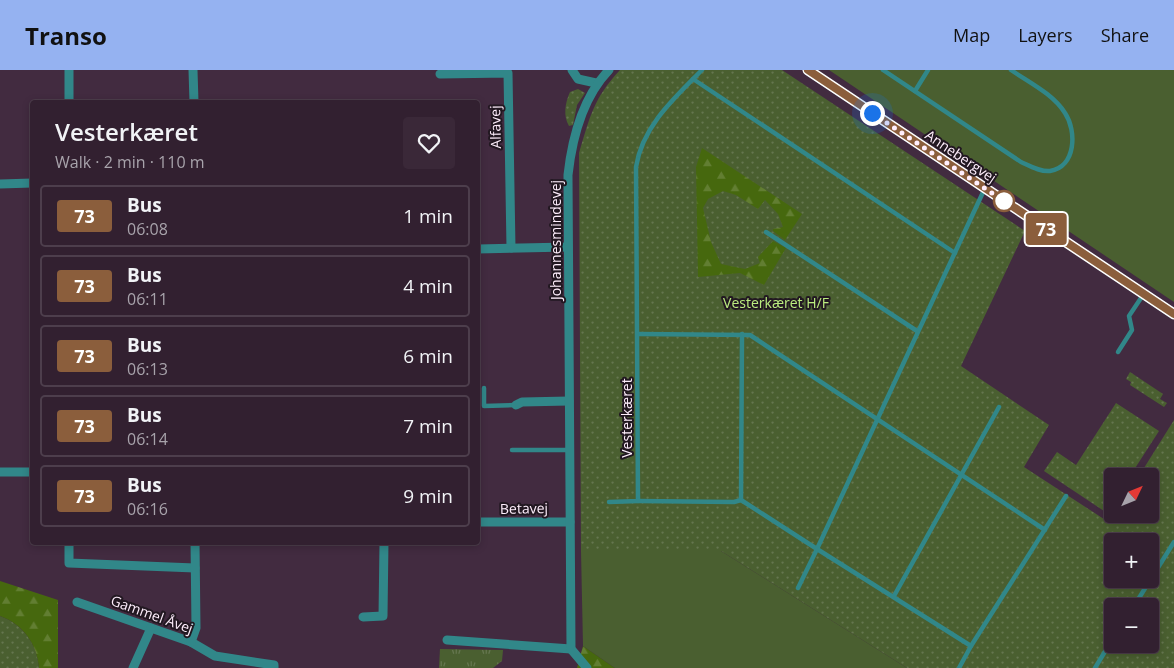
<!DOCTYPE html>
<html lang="en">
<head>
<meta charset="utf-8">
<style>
  body { margin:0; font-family:"Open Sans",sans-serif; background:#3a2838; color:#f1f3f6; height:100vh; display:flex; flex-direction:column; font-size:19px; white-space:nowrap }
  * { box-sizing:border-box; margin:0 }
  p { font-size:16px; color:#a8a3ab }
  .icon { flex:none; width:28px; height:28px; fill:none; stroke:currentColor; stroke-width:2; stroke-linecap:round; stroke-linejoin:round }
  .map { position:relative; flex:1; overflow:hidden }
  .panel { position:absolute; left:30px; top:30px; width:450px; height:445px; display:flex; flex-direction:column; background:#322030; border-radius:5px; box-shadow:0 2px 8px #0003,0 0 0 1px #4d3e4c }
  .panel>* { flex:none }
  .badge { padding:0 10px; border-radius:4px; font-size:18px; line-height:32px }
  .needle { width:32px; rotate:47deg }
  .controls { position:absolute; left:1104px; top:398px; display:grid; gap:10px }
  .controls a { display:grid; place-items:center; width:55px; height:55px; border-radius:5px; background:#322030; box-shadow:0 2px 8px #0003,0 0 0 1px #4d3e4c; font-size:25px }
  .you { position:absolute; width:25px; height:25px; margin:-12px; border:4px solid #fff; border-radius:50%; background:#1a73e8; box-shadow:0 0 0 8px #1a73e833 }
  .map>.badge { position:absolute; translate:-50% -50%; box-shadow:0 0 0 2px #fff }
  .round { display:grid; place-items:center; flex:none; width:52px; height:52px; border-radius:5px; background:#3a2838 }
  .headline { display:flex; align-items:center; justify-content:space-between; height:85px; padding:0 25px }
  h1 { font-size:24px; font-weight:600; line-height:38px }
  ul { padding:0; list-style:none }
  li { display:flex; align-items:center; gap:15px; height:62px; margin:0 10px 8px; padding:0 15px; border:2px solid #4d3e4c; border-radius:5px }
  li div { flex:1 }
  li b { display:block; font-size:19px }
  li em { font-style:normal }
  li .badge { min-width:55px; font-weight:700; text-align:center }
  header { display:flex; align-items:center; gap:30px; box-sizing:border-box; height:70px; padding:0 25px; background:#95b2f1; color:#111 }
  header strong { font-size:24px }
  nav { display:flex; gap:28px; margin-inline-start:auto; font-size:18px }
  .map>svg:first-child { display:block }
</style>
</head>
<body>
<header>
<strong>Transo</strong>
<nav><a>Map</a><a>Layers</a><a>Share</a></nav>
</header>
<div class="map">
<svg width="1174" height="598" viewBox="0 0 1174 598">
  <defs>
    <pattern id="grass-dots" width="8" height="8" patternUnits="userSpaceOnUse" patternTransform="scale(1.25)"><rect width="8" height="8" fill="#4a5f30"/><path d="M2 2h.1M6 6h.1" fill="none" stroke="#65764f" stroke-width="1.8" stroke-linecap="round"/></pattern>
    <pattern id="forest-firs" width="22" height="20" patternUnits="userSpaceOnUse" patternTransform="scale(1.25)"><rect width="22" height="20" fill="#46680e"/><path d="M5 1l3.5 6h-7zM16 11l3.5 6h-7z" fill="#627e32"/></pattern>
    <pattern id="park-tufts" width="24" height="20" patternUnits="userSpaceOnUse" patternTransform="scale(1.25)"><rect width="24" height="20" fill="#4a5f30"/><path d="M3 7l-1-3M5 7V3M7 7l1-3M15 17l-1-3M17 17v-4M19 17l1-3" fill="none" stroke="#65764f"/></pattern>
  </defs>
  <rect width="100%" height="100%" fill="#422b40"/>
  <!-- grass -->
  <g fill="url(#grass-dots)" fill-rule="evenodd">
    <path d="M620,0h162l243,161 -64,135 88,59 -25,42 86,56 6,-9h34v-38h-11l35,-56v248h-267l-186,-117h-140l-2,-398c11,-36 14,-54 41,-83zM1112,471h38v38h-38zM1112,536h38v38h-38z"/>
    <path d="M578,19l7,4 -8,12 -4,20 -4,1c-6,-10 -4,-23 1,-34z"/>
    <polygon points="1130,302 1163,324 1160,329 1167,333 1164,337 1130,315 1131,312 1126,309"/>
    <polygon points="1116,333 1159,361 1130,406 1112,406 1112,434 1107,443 1044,401 1057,382 1076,395"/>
    <path d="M0,546c23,8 37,28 39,52h-39z"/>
  </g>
  <!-- forest -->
  <g fill="url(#forest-firs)">
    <polygon points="702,78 802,144 785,170 773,161 773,159 783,157 778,144 765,130 758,139 736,125 723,121 708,129 703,138 711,172 721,194 745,199 760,193 758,187 773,171 786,178 764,215 740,203 698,207 696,97"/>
    <path d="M0,511l58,19v68h-19c-2,-24 -16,-44 -39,-52z"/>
    <polygon points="583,576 615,598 577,598"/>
  </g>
  <!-- park -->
  <polygon fill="url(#park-tufts)" points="440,579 503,580 502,591 493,598 439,598"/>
  <!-- pitch -->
  <g fill="#4a5f30">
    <polygon points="829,0 1174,0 1174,232"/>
    <polygon points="581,481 721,481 907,598 615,598 583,576"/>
  </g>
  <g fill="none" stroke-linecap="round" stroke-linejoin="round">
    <!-- lane -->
    <g stroke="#318789" stroke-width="4.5">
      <path d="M883,0l138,92c9,4 19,10 29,9 26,-4 27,-40 15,-58 -12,-19 -35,-30 -54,-43"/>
      <polyline points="693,9 955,183"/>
      <polyline points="915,21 928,0"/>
      <polyline points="766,162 917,261"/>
      <polyline points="638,264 750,265 1045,460"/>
      <polyline points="1118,282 1132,260 1129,246 1143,225"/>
      <polyline points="484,318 484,336 516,335"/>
      <polyline points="512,380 570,380"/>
      <polyline points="741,430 742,264"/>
      <polyline points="638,431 734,432 741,430 817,479 798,518"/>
      <path d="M609,432l29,-1 -2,-334c6,-40 38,-69 66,-97"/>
      <polyline points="894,526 999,337"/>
      <polyline points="1134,536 1174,472"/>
      <polyline points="971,576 1066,426"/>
      <polyline points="959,598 971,576 817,479 985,118"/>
      <polyline points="1095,598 1112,570"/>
    </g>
    <!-- street -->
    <g stroke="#318789" stroke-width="9">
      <polyline points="193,0 194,32"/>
      <polyline points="572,0 578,9 596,13"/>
      <polyline points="440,4 508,3 511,178"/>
      <polyline points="69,32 69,0"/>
      <polyline points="0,114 32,113"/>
      <polyline points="478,179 568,177"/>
      <polyline points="516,335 522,332 569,331"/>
      <polyline points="0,402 32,402"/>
      <polyline points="478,452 570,452"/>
      <polyline points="69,472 69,493 195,498"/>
      <polyline points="77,532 191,572 215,586 274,595 274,598"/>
      <polyline points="363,547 383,546 384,472"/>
      <polyline points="447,570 571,579"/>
      <polyline points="191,572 196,558 195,472"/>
      <polyline points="133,598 151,558"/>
      <path d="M587,598l-16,-19 -3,-474c4,-36 15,-78 41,-105"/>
    </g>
    <!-- secondary -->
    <polyline stroke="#45b1b3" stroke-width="10" points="808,0 1174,244"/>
  </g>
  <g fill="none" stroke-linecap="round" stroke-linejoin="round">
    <defs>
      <polyline id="line" points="808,0 1174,244"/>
    </defs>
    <!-- line casing -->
    <use href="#line" stroke="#fff" stroke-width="11"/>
    <!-- line -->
    <use href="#line" stroke="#8b5e3c" stroke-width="8"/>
    <!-- walk -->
    <polyline stroke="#ffeffd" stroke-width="5" stroke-dasharray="0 9" points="872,43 1004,131"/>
  </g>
  <!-- markers -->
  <circle fill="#fff" stroke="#8b5e3c" stroke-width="2.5" cx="1004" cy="131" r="10"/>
  <g text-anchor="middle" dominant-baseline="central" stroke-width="4" stroke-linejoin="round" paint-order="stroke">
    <!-- street labels -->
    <g font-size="14" fill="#ffeffd" stroke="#221821">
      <text transform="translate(495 57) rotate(-91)">Alfavej</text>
      <text transform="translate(961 86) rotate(34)">Annebergvej</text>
      <text transform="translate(555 170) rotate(-90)">Johannesmindevej</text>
      <text transform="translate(626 348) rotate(-90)">Vesterkæret</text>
      <text transform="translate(524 438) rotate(-1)">Betavej</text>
      <text transform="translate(152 544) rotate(20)">Gammel Åvej</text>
    </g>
    <!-- park labels -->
    <g font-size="14" fill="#bbed7f" stroke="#221821">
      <text x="776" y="232">Vesterkæret H/F</text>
    </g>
  </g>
</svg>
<div class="controls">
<a><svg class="needle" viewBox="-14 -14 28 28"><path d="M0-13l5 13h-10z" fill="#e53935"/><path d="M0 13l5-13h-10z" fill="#a8a3ab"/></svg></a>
<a>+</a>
<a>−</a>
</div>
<div class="you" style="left:872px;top:43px"></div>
<b class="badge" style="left:1046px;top:159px;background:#8b5e3c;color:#fff">73</b>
<section class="panel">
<div class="headline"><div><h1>Vesterkæret</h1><p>Walk · 2 min · 110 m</p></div><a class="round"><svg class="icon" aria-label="heart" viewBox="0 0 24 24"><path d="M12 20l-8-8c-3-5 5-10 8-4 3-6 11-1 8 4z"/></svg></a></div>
<ul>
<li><span class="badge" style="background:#8b5e3c;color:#fff">73</span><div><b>Bus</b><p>06:08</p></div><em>1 min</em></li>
<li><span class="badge" style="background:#8b5e3c;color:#fff">73</span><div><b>Bus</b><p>06:11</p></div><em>4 min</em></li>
<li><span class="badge" style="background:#8b5e3c;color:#fff">73</span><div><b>Bus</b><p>06:13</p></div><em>6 min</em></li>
<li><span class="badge" style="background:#8b5e3c;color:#fff">73</span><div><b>Bus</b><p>06:14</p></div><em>7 min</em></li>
<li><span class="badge" style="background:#8b5e3c;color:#fff">73</span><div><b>Bus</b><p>06:16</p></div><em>9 min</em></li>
</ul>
</section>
</div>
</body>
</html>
